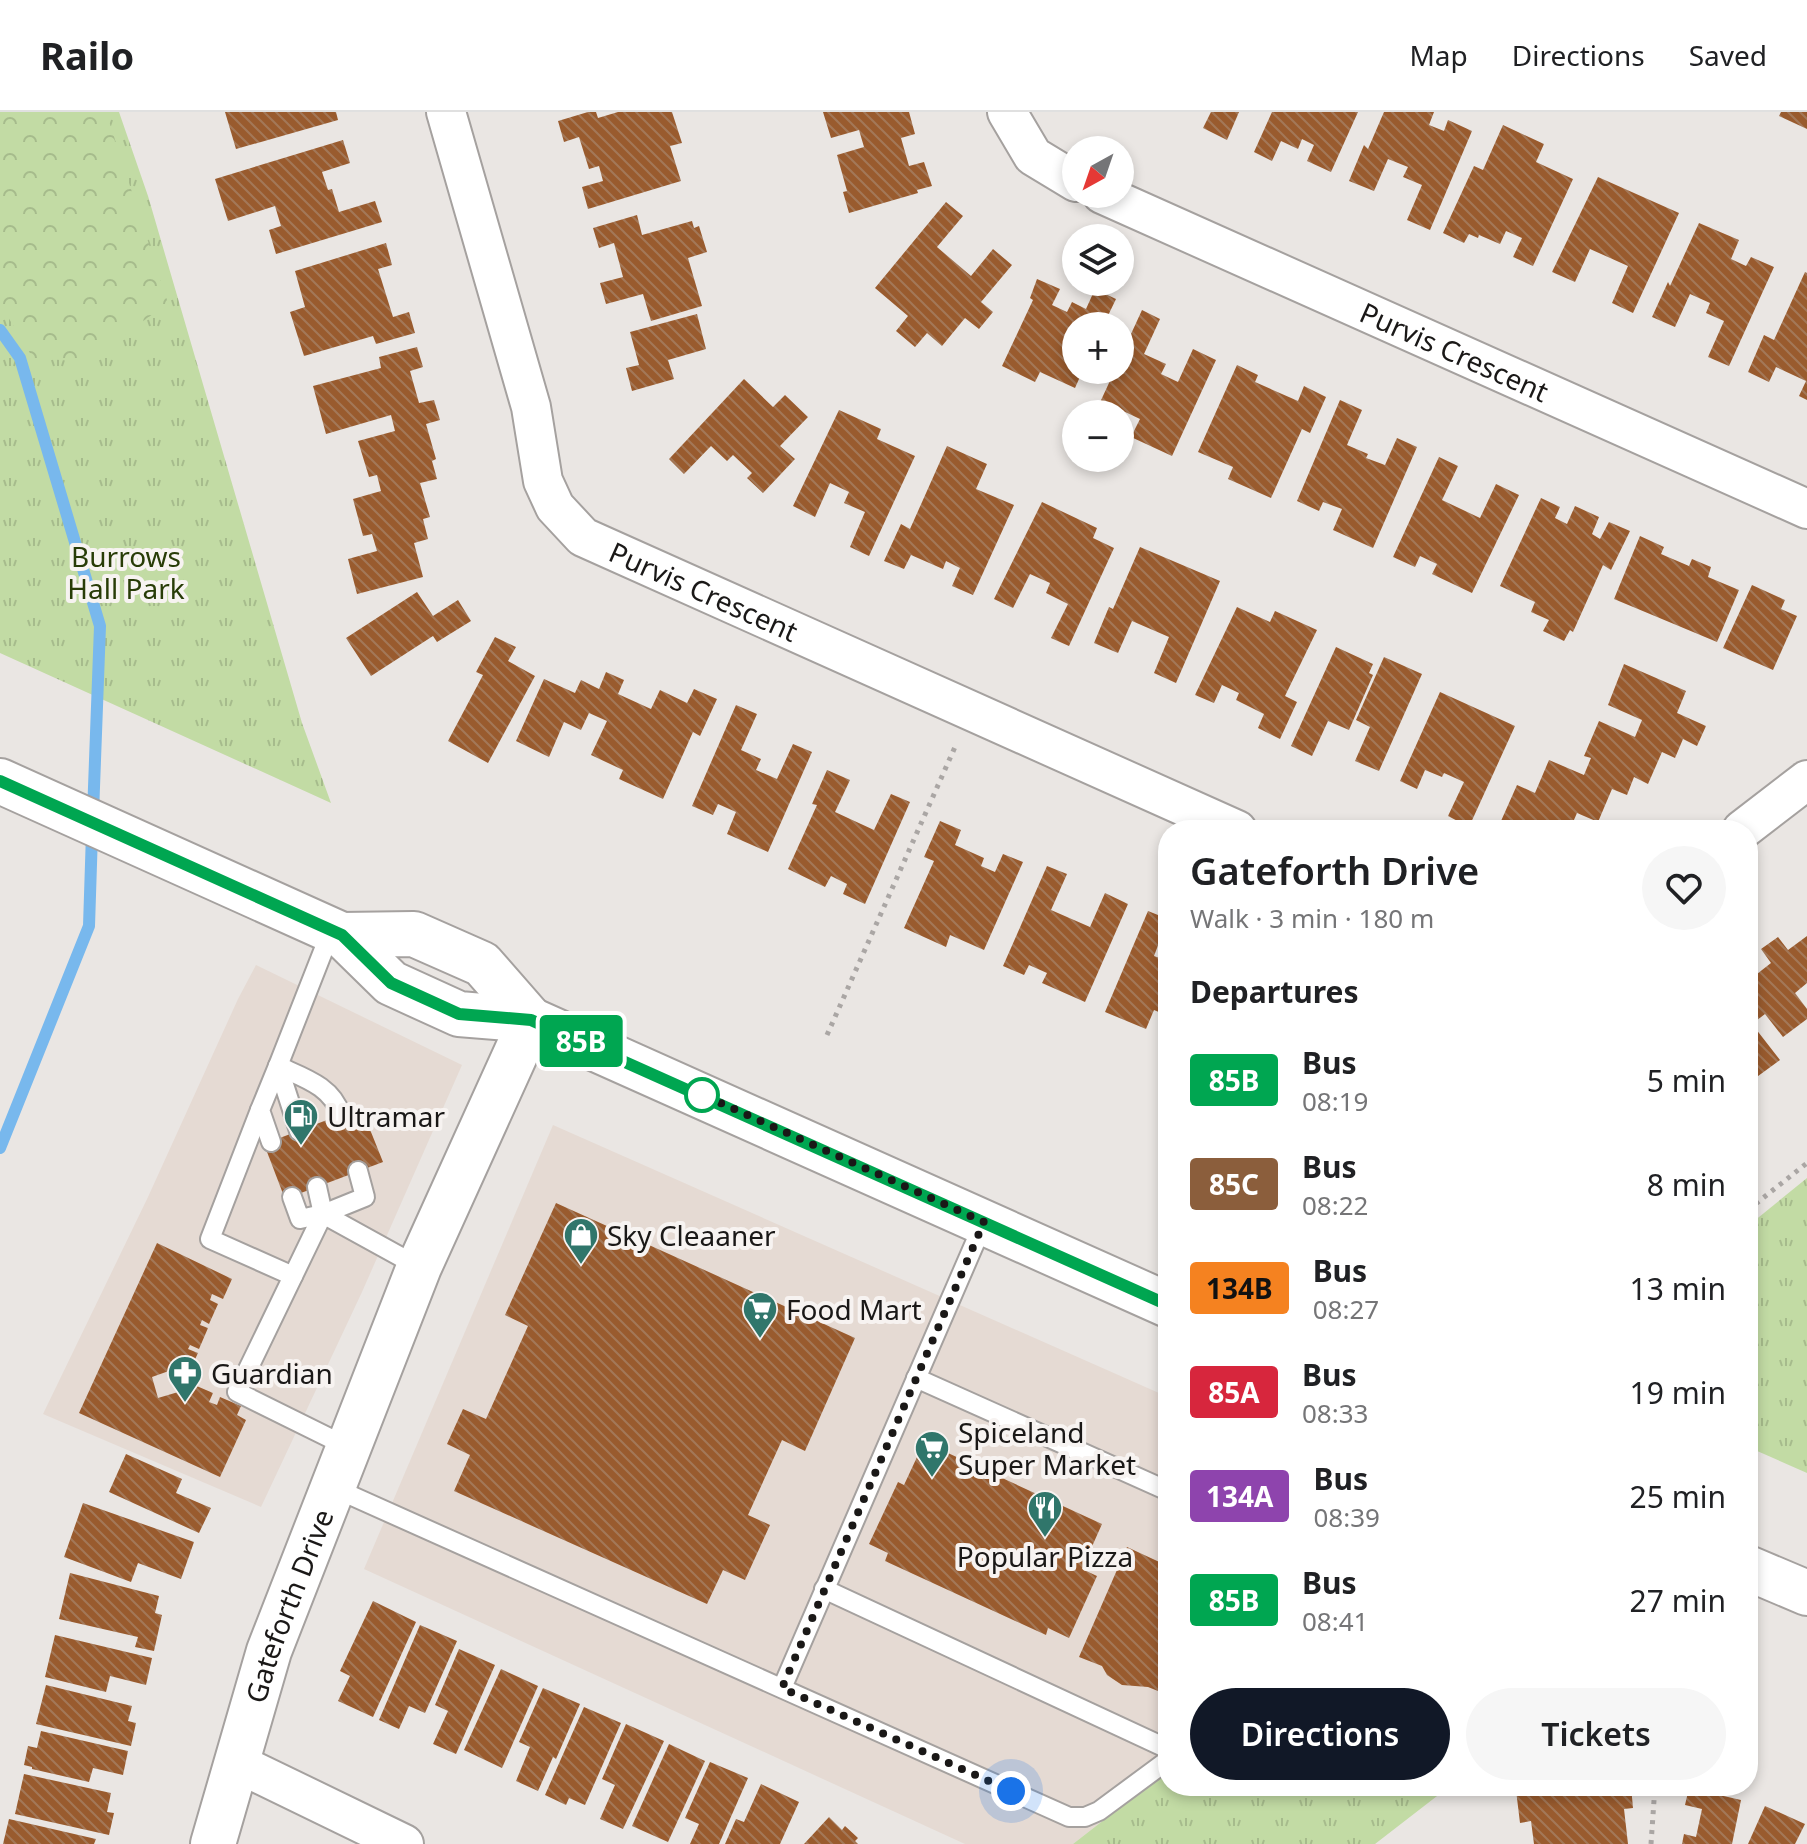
<!DOCTYPE html>
<html lang="en">
<head>
<meta charset="utf-8">
<style>
  body { margin:0; font-family:"Noto Sans",sans-serif; background:#f6f6f6; color:#202124; height:100vh; display:flex; flex-direction:column; font-size:30px; white-space:nowrap }
  * { box-sizing:border-box; margin:0 }
  p { font-size:26px; color:#757577 }
  .icon { flex:none; width:44px; height:44px; fill:none; stroke:currentColor; stroke-width:2; stroke-linecap:round; stroke-linejoin:round }
  .map { position:relative; flex:1; overflow:hidden }
  .details { position:absolute; left:1158px; top:708px; width:600px; height:976px; display:flex; flex-direction:column; background:#fff; border-radius:32px; box-shadow:0 4px 12px #0003 }
  .details>* { flex:none }
  .badge { padding:0 16px; border-radius:6px; font-size:28px; line-height:52px }
  .needle { width:52px; rotate:220deg }
  .controls { position:absolute; left:1062px; top:24px; display:grid; gap:16px }
  .controls a { display:grid; place-items:center; width:72px; height:72px; border-radius:50%; background:#fff; box-shadow:0 4px 12px #0003; font-size:40px }
  .you { position:absolute; width:40px; height:40px; margin:-20px; border:6px solid #fff; border-radius:50%; background:#1a73e8; box-shadow:0 0 0 12px #1a73e833 }
  .map>.badge { position:absolute; translate:-50% -50%; box-shadow:0 0 0 4px #fff }
  h2 { padding:0 32px; font-size:30px; line-height:72px }
  .round { display:grid; place-items:center; flex:none; width:84px; height:84px; border-radius:42px; background:#f6f6f6 }
  .head { display:flex; align-items:center; justify-content:space-between; height:136px; padding:0 32px }
  h1 { font-size:38px; font-weight:600; line-height:60px }
  .cta { display:flex; gap:16px; margin-top:auto; padding:16px 32px }
  .cta a { flex:1; height:92px; border-radius:48px; background:#111827; color:#fff; font-size:32px; font-weight:600; line-height:92px; text-align:center }
  .cta a+a { background:#f6f6f6; color:#202124 }
  ul { padding:0; list-style:none }
  li { display:flex; align-items:center; gap:24px; height:104px; padding:0 32px }
  li div { flex:1 }
  li b { display:block; font-size:30px }
  li em { font-style:normal }
  li .badge { min-width:88px; font-weight:700; text-align:center }
  header { display:flex; align-items:center; gap:48px; box-sizing:border-box; height:112px; padding:0 40px; background:#fff; border-bottom:2px solid #e0e0e0 }
  header strong { font-size:38px }
  nav { display:flex; gap:44px; margin-inline-start:auto; font-size:28px }
  .map>svg:first-child { display:block }
</style>
</head>
<body>
<header>
<strong>Railo</strong>
<nav><a>Map</a><a>Directions</a><a>Saved</a></nav>
</header>
<div class="map">
<svg width="1807" height="1732" viewBox="0 0 1807 1732">
  <defs>
    <pattern id="grass-tufts" width="24" height="20" patternUnits="userSpaceOnUse" patternTransform="scale(2)"><rect width="24" height="20" fill="#c2dba4"/><path d="M3 7l-1-3M5 7V3M7 7l1-3M15 17l-1-3M17 17v-4M19 17l1-3" fill="none" stroke="#a6bb8c"/></pattern>
    <pattern id="forest-crowns" width="20" height="18" patternUnits="userSpaceOnUse" patternTransform="scale(2)"><rect width="20" height="18" fill="#c2dba4"/><path d="M2 6a3 3 0 1 1 6 0M12 15a3 3 0 1 1 6 0" fill="none" stroke="#a6bb8c"/></pattern>
    <pattern id="building-back-hatch" width="6" height="6" patternUnits="userSpaceOnUse" patternTransform="scale(2)"><rect width="6" height="6" fill="#995b2e"/><path d="M-1 5l2 2M0 0l6 6M5-1l2 2" fill="none" stroke="#a37858"/></pattern>
  </defs>
  <rect width="100%" height="100%" fill="#eae6e3"/>
  <!-- built -->
  <g fill="#e5dad3">
    <polygon points="256,853 462,953 362,1180 261,1395 43,1302 148,1085 238,887"/>
    <polygon points="553,1013 1168,1285 1168,1658 1073,1732 965,1732 364,1457"/>
  </g>
  <!-- grass -->
  <g fill="url(#grass-tufts)">
    <polygon points="0,0 119,0 148,84 302,611 331,691 0,541"/>
    <polygon points="1807,1066 1807,1361 1748,1335 1748,1114"/>
    <polygon points="1168,1658 1168,1674 1450,1674 1375,1732 1073,1732"/>
  </g>
  <!-- forest -->
  <polygon fill="url(#forest-crowns)" points="0,0 106,0 168,191 87,250 33,246 0,192"/>
  <g fill="none" stroke-linecap="round" stroke-linejoin="round">
    <!-- stream -->
    <g stroke="#78b8ed" stroke-width="12">
      <polyline points="0,218 20,246 100,514 93,702"/>
      <polyline points="0,1036 89,814 92,721"/>
    </g>
  </g>
  <!-- building -->
  <g fill="url(#building-back-hatch)">
    <polygon points="225,0 336,0 338,8 236,37"/>
    <polygon points="588,0 596,0 598,6 618,0 672,0 682,31 670,34 681,69 588,97 582,75 603,69 599,54 589,57 579,25 564,30 558,9"/>
    <polygon points="823,0 909,0 915,22 901,26 909,54 924,50 932,74 917,78 918,81 849,101 843,80 847,79 837,43 864,35 859,18 831,26"/>
    <polygon points="1211,0 1239,0 1227,28 1203,16"/>
    <polygon points="1272,0 1358,0 1331,60 1307,49 1314,33 1302,27 1298,37 1281,29 1272,49 1254,40"/>
    <polygon points="1384,0 1434,0 1429,13 1444,19 1448,8 1472,19 1430,118 1407,108 1422,73 1403,65 1408,55 1388,47 1374,79 1349,69 1364,33 1368,37"/>
    <polygon points="1781,0 1807,0 1807,17 1779,4"/>
    <polygon points="1503,13 1544,32 1536,50 1573,67 1533,154 1513,145 1522,126 1506,119 1500,132 1479,123 1478,126 1469,122 1464,131 1443,121 1474,54 1483,58"/>
    <polygon points="343,28 350,51 322,60 328,78 332,77 339,100 375,89 382,110 276,142 269,118 281,114 275,94 228,109 215,67"/>
    <polygon points="1598,65 1679,101 1633,201 1612,191 1628,154 1590,137 1575,170 1552,160"/>
    <polygon points="946,90 963,104 937,135 971,164 993,137 1012,153 981,190 993,200 979,217 965,206 942,234 927,221 915,235 896,219 908,204 875,176"/>
    <polygon points="637,103 642,123 692,109 694,116 699,114 707,140 688,146 702,194 651,209 643,182 606,192 600,171 623,165 614,131 599,136 593,116"/>
    <polygon points="1699,111 1739,128 1731,147 1746,154 1751,145 1774,155 1729,254 1708,245 1724,209 1706,201 1710,191 1690,182 1675,215 1652,205 1668,170 1670,174"/>
    <polygon points="386,131 392,153 378,157 393,205 409,200 415,221 376,232 373,224 304,244 290,200 305,195 295,159"/>
    <polygon points="1805,160 1807,161 1807,288 1799,284 1806,269 1776,255 1769,270 1748,260 1764,223 1774,228"/>
    <polygon points="1037,167 1060,177 1052,193 1067,200 1072,190 1086,197 1095,177 1116,187 1103,214 1076,214 1076,258 1083,258 1075,276 1040,260 1035,270 1002,254 1033,188 1030,186"/>
    <polygon points="1142,198 1160,207 1144,242 1166,252 1161,262 1178,270 1193,237 1216,248 1172,344 1131,325 1140,307 1121,298 1120,302 1103,302 1096,299 1115,258 1120,258 1120,246"/>
    <polygon points="697,202 706,237 668,248 674,267 632,279 626,256 639,253 630,220"/>
    <polygon points="417,235 423,255 410,259 419,291 434,288 440,308 426,312 436,347 432,349 437,367 420,371 430,405 423,407 428,427 414,431 423,465 357,482 348,447 377,439 372,422 363,424 353,387 381,379 377,363 369,365 358,329 395,319 391,303 326,322 313,274 381,256 379,245"/>
    <polygon points="1237,253 1258,263 1255,270 1298,289 1304,274 1326,285 1310,321 1302,317 1271,386 1228,367 1233,355 1198,340"/>
    <polygon points="744,267 773,295 785,283 808,305 780,334 795,347 763,381 747,366 752,361 733,343 727,349 711,334 684,362 669,347"/>
    <polygon points="1340,288 1362,298 1347,333 1368,342 1366,346 1385,353 1397,326 1417,335 1373,436 1333,418 1342,397 1323,390 1319,399 1297,389"/>
    <polygon points="839,298 881,317 877,327 915,344 869,444 850,435 865,400 844,391 849,380 830,371 815,405 793,394"/>
    <polygon points="947,334 987,352 976,377 1014,393 973,483 952,474 960,456 946,449 943,457 911,443 904,457 884,449 901,412 910,417"/>
    <polygon points="1439,345 1458,354 1442,388 1480,406 1496,372 1519,383 1472,481 1432,462 1437,452 1420,444 1415,455 1393,445"/>
    <polygon points="1541,386 1560,395 1555,406 1567,412 1575,394 1599,405 1592,422 1600,427 1609,410 1630,419 1611,458 1603,453 1573,520 1570,518 1564,529 1543,519 1549,508 1531,500 1535,490 1500,474"/>
    <polygon points="1042,390 1097,416 1093,426 1114,436 1069,534 1051,526 1068,492 1046,481 1050,471 1030,462 1013,496 994,487"/>
    <polygon points="1640,424 1664,435 1661,442 1689,454 1692,447 1711,455 1708,465 1739,478 1717,530 1614,487"/>
    <polygon points="1140,435 1220,469 1176,571 1154,561 1169,525 1132,509 1118,541 1094,531 1109,495 1113,497"/>
    <polygon points="1752,473 1785,488 1781,497 1797,504 1773,558 1723,536"/>
    <polygon points="417,480 433,504 458,488 471,509 437,530 433,524 371,564 346,526"/>
    <polygon points="1237,495 1270,510 1275,499 1317,518 1285,584 1297,590 1280,627 1258,616 1264,602 1236,588 1239,581 1222,573 1214,591 1195,583"/>
    <polygon points="495,525 516,535 508,549 535,564 488,651 448,629 483,563 476,560"/>
    <polygon points="1336,535 1373,552 1369,561 1373,563 1349,618 1328,609 1312,644 1291,634"/>
    <polygon points="1384,545 1422,562 1379,659 1355,649 1370,615 1356,608"/>
    <polygon points="1624,552 1686,579 1677,601 1706,614 1697,634 1683,627 1675,646 1662,640 1648,672 1634,665 1627,683 1612,677 1598,710 1577,701 1570,717 1563,714 1561,718 1497,718 1517,673 1535,681 1549,648 1584,663 1591,646 1584,644 1599,609 1635,625 1642,608 1608,593"/>
    <polygon points="606,560 624,568 618,582 651,597 660,578 687,591 694,577 717,587 700,624 693,620 663,687 619,667 623,658 591,643 607,609 589,601 581,618 564,610 549,645 516,629 544,567 575,581 581,568 599,577"/>
    <polygon points="1440,580 1515,614 1469,715 1448,704 1464,670 1444,661 1442,665 1425,658 1417,677 1400,669"/>
    <polygon points="736,593 757,602 741,638 761,647 756,658 777,667 793,632 812,640 768,740 727,722 736,700 718,692 713,703 692,694"/>
    <polygon points="827,658 850,668 835,700 874,718 891,682 910,690 865,792 843,782 847,772 831,764 825,775 788,757 817,693 812,692"/>
    <polygon points="940,709 961,718 955,733 984,746 981,754 995,760 1003,742 1023,750 984,838 950,823 946,835 904,816 934,749 924,745"/>
    <polygon points="1047,754 1067,762 1051,798 1090,815 1105,781 1128,792 1085,890 1042,871 1047,861 1029,853 1024,863 1003,854"/>
    <polygon points="1148,799 1168,807 1154,844 1168,849 1168,904 1154,898 1146,917 1105,900"/>
    <polygon points="1807,824 1807,871 1795,881 1807,897 1807,907 1783,925 1765,902 1752,912 1780,948 1754,967 1748,960 1748,869 1771,851 1761,837 1778,825 1788,838"/>
    <polygon points="361,995 383,1050 285,1087 264,1032"/>
    <polygon points="556,1091 855,1226 805,1339 782,1328 748,1403 770,1413 745,1468 723,1458 707,1492 454,1379 470,1343 447,1332 463,1297 486,1307 528,1214 505,1203"/>
    <polygon points="157,1131 232,1167 223,1187 212,1182 210,1188 218,1192 209,1212 202,1208 200,1213 208,1216 199,1237 190,1233 188,1237 198,1241 189,1260 180,1255 152,1265 158,1286 185,1278 188,1280 192,1272 213,1281 209,1290 217,1293 220,1285 241,1294 237,1303 246,1308 220,1365 79,1301"/>
    <polygon points="924,1330 1102,1412 1082,1457 1097,1464 1069,1526 1048,1516 1046,1523 885,1449 888,1441 869,1432 898,1370 904,1373"/>
    <polygon points="126,1342 182,1367 176,1381 211,1396 199,1421 109,1380"/>
    <polygon points="83,1391 194,1430 181,1467 138,1451 131,1470 64,1445"/>
    <polygon points="1127,1435 1168,1454 1168,1583 1148,1575 1122,1573 1107,1563 1102,1554 1079,1545"/>
    <polygon points="70,1461 159,1484 155,1501 162,1503 154,1539 135,1535 138,1525 59,1507"/>
    <polygon points="373,1489 416,1510 373,1605 338,1589 350,1564 340,1559"/>
    <polygon points="420,1513 457,1529 425,1601 409,1594 399,1617 379,1608"/>
    <polygon points="55,1523 152,1546 146,1573 110,1564 106,1580 45,1565"/>
    <polygon points="459,1537 495,1553 456,1642 433,1632 448,1599 435,1593"/>
    <polygon points="501,1557 538,1574 502,1656 464,1638"/>
    <polygon points="46,1573 132,1594 128,1609 136,1611 131,1634 36,1612"/>
    <polygon points="543,1576 580,1592 556,1647 553,1645 538,1679 516,1669 530,1635 519,1630"/>
    <polygon points="584,1595 621,1611 585,1693 569,1686 566,1693 545,1683"/>
    <polygon points="626,1612 664,1629 623,1717 600,1707 615,1673 602,1667"/>
    <polygon points="41,1619 128,1639 123,1663 93,1656 89,1670 32,1657 32,1655 24,1653 28,1634 37,1636"/>
    <polygon points="669,1632 705,1649 668,1730 632,1714"/>
    <polygon points="710,1650 748,1666 719,1732 690,1732 699,1712 685,1706"/>
    <polygon points="24,1662 111,1681 107,1700 114,1701 109,1723 15,1702"/>
    <polygon points="761,1672 799,1690 780,1732 725,1732 736,1707 744,1710"/>
    <polygon points="1546,1674 1631,1674 1633,1696 1624,1697 1628,1732 1534,1732 1531,1709 1520,1711 1516,1678"/>
    <polygon points="1702,1679 1741,1688 1732,1732 1682,1732 1684,1722 1696,1725 1702,1697 1685,1693 1688,1680 1702,1683"/>
    <polygon points="1765,1694 1805,1712 1795,1732 1748,1732"/>
    <polygon points="829,1705 842,1718 845,1714 858,1726 855,1729 858,1732 804,1732"/>
    <polygon points="9,1707 96,1727 94,1732 3,1732"/>
  </g>
  <g fill="none" stroke-linecap="round" stroke-linejoin="round">
    <defs>
      <g id="service">
        <path d="M331,819l-53,135c26,12 54,20 63,49"/>
        <polyline points="278,954 299,1019"/>
        <polyline points="260,998 210,1127 293,1164"/>
        <polyline points="271,1030 260,998 278,954"/>
        <polyline points="317,1075 323,1102"/>
        <polyline points="292,1085 300,1107 323,1102 365,1085 358,1059"/>
        <polyline points="916,1266 1168,1379"/>
        <polyline points="348,1335 237,1280 323,1102 419,1155"/>
        <polyline points="332,1375 1069,1705 1085,1705 1099,1699 1168,1648"/>
        <polyline points="824,1477 1168,1637"/>
        <polyline points="782,1576 984,1110"/>
      </g>
      <g id="minor">
        <path id="s1" d="M446,0l85,295 12,74 12,26 28,30 654,293"/>
        <polyline points="1007,0 1033,44 1076,70"/>
        <path id="s2" d="M1102,82l705,315"/>
        <polyline points="1742,718 1807,668"/>
        <polyline points="237,1651 404,1732"/>
      </g>
      <g id="tertiary">
        <path id="s3" d="M213,1732l56,-193 150,-384 112,-247"/>
      </g>
      <g id="secondary">
        <polyline points="0,669 342,823 391,871 459,902 531,908 1168,1193"/>
        <polyline points="342,823 414,822 482,852 531,908"/>
        <polyline points="1748,1456 1807,1481"/>
      </g>
    </defs>
    <!-- service casing -->
    <use href="#service" stroke="#a5a19f" stroke-width="22"/>
    <!-- minor casing -->
    <use href="#minor" stroke="#a5a19f" stroke-width="42"/>
    <!-- tertiary casing -->
    <use href="#tertiary" stroke="#a5a19f" stroke-width="48"/>
    <!-- secondary casing -->
    <use href="#secondary" stroke="#a5a19f" stroke-width="48"/>
    <!-- path -->
    <g stroke="#aaa6a4" stroke-width="5" stroke-dasharray="4 6" stroke-linecap="butt">
      <polyline points="827,923 955,635"/>
      <polyline points="1748,1098 1807,1051"/>
      <polyline points="1651,1732 1655,1674"/>
    </g>
    <!-- service -->
    <use href="#service" stroke="#fff" stroke-width="18"/>
    <!-- minor -->
    <use href="#minor" stroke="#fff" stroke-width="38"/>
    <!-- tertiary -->
    <use href="#tertiary" stroke="#fff" stroke-width="44"/>
    <!-- secondary -->
    <use href="#secondary" stroke="#fff" stroke-width="44"/>
  </g>
  <g fill="none" stroke-linecap="round" stroke-linejoin="round">
    <defs>
      <polyline id="line" points="0,669 342,823 391,871 459,902 531,908 1168,1193"/>
    </defs>
    <!-- line casing -->
    <use href="#line" stroke="#fff" stroke-width="18"/>
    <!-- line -->
    <use href="#line" stroke="#00a651" stroke-width="12"/>
    <!-- walk -->
    <polyline stroke="#1a1817" stroke-width="8" stroke-dasharray="0 14.4" points="702,983 692,978 984,1110 782,1576 1011,1679"/>
  </g>
  <!-- icons -->
  <defs>
    <symbol id="fuel-pin" viewBox="-11 -11 22 30"><path d="M0 17L-7.5 6A9.5 9.5 0 1 1 7.5 6Z" fill="#30766b" stroke="#f7f3f1"/><path d="M-5.5-6h7V0h2V4h1.3V-2.5L3-4.5l.8-.8L6-3V5H2.5V1h-1V6h-7ZM-4.2-4.7v3.2H.2V-4.7Z" fill="#fff"/></symbol>
    <symbol id="shop-pin" viewBox="-11 -11 22 30"><path d="M0 17L-7.5 6A9.5 9.5 0 1 1 7.5 6Z" fill="#30766b" stroke="#f7f3f1"/><path d="M-5-2.5h2.3a2.7 3.5 0 0 1 5.4 0H5L5.5 6h-11ZM-1.5-2.5h3a1.5 2.3 0 0 0-3 0Z" fill="#fff"/></symbol>
    <symbol id="supermarket-pin" viewBox="-11 -11 22 30"><path d="M0 17L-7.5 6A9.5 9.5 0 1 1 7.5 6Z" fill="#30766b" stroke="#f7f3f1"/><path d="M-6-5.5h2.5l.6 2H6L4.5 2H-2.5L-4.4-4H-6ZM-1.5 3.2a1.3 1.3 0 1 0 .1 0ZM3 3.2a1.3 1.3 0 1 0 .1 0Z" fill="#fff"/></symbol>
    <symbol id="pharmacy-pin" viewBox="-11 -11 22 30"><path d="M0 17L-7.5 6A9.5 9.5 0 1 1 7.5 6Z" fill="#30766b" stroke="#f7f3f1"/><path d="M-2-6h4v4h4v4h-4v4h-4v-4h-4v-4h4Z" fill="#fff"/></symbol>
    <symbol id="restaurant-pin" viewBox="-11 -11 22 30"><path d="M0 17L-7.5 6A9.5 9.5 0 1 1 7.5 6Z" fill="#30766b" stroke="#f7f3f1"/><path d="M-5-6h1v4h1v-4h1v4h1v-4h1v5L-1.5 .5V6h-2V.5L-5-1ZM5-6V6H3V1.5H1.5Q1.5-4 5-6Z" fill="#fff"/></symbol>
  </defs>
  <g fill-rule="evenodd">
    <use href="#fuel-pin" x="281" y="984" width="40" height="54"/>
    <use href="#shop-pin" x="561" y="1103" width="40" height="54"/>
    <use href="#supermarket-pin" x="740" y="1177" width="40" height="54"/>
    <use href="#pharmacy-pin" x="165" y="1241" width="40" height="54"/>
    <use href="#supermarket-pin" x="912" y="1316" width="40" height="54"/>
    <use href="#restaurant-pin" x="1025" y="1376" width="40" height="54"/>
  </g>
  <!-- markers -->
  <circle fill="#fff" stroke="#00a651" stroke-width="4" cx="702" cy="983" r="16"/>
  <g text-anchor="middle" dominant-baseline="central" stroke-width="8" stroke-linejoin="round" paint-order="stroke">
    <!-- street labels -->
    <g font-size="28" fill="#1a1817" stroke="#f7f3f1">
      <text stroke="none"><textPath href="#s2" startOffset="386">Purvis Crescent</textPath></text>
      <text stroke="none"><textPath href="#s1" startOffset="584">Purvis Crescent</textPath></text>
      <text stroke="none"><textPath href="#s3" startOffset="250">Gateforth Drive</textPath></text>
    </g>
    <!-- park labels -->
    <g font-size="28" fill="#283c07" stroke="#f7f3f1">
      <text x="126" y="444">Burrows<tspan x="126" dy="32">Hall Park</tspan></text>
    </g>
    <!-- poi labels -->
    <g font-size="28" fill="#1a1817" stroke="#f7f3f1" text-anchor="start">
      <text x="327" y="1004">Ultramar</text>
      <text x="607" y="1123">Sky Cleaaner</text>
      <text x="786" y="1197">Food Mart</text>
      <text x="211" y="1261">Guardian</text>
      <text x="958" y="1320">Spiceland<tspan x="958" dy="32">Super Market</tspan></text>
      <text x="1045" y="1444" text-anchor="middle">Popular Pizza</text>
    </g>
  </g>
</svg>
<div class="controls">
<a><svg class="needle" viewBox="-14 -14 28 28"><path d="M0-13l5 13h-10z" fill="#e53935"/><path d="M0 13l5-13h-10z" fill="#757577"/></svg></a>
<a><svg class="icon" aria-label="layers" viewBox="0 0 24 24"><path d="M12 4l9 5-9 5-9-5zM3 14l9 5 9-5"/></svg></a>
<a>+</a>
<a>−</a>
</div>
<div class="you" style="left:1011px;top:1679px"></div>
<b class="badge" style="left:581px;top:929px;background:#00a651;color:#fff">85B</b>
<section class="details">
<div class="head"><div><h1>Gateforth Drive</h1><p>Walk · 3 min · 180 m</p></div><a class="round"><svg class="icon" aria-label="heart" viewBox="0 0 24 24"><path d="M12 20l-8-8c-3-5 5-10 8-4 3-6 11-1 8 4z"/></svg></a></div>
<h2>Departures</h2>
<ul>
<li><span class="badge" style="background:#00a651;color:#fff">85B</span><div><b>Bus</b><p>08:19</p></div><em>5 min</em></li>
<li><span class="badge" style="background:#8b5e3c;color:#fff">85C</span><div><b>Bus</b><p>08:22</p></div><em>8 min</em></li>
<li><span class="badge" style="background:#f58220;color:#111">134B</span><div><b>Bus</b><p>08:27</p></div><em>13 min</em></li>
<li><span class="badge" style="background:#d7263d;color:#fff">85A</span><div><b>Bus</b><p>08:33</p></div><em>19 min</em></li>
<li><span class="badge" style="background:#8e44ad;color:#fff">134A</span><div><b>Bus</b><p>08:39</p></div><em>25 min</em></li>
<li><span class="badge" style="background:#00a651;color:#fff">85B</span><div><b>Bus</b><p>08:41</p></div><em>27 min</em></li>
</ul>
<div class="cta"><a>Directions</a><a>Tickets</a></div>
</section>
</div>
</body>
</html>
